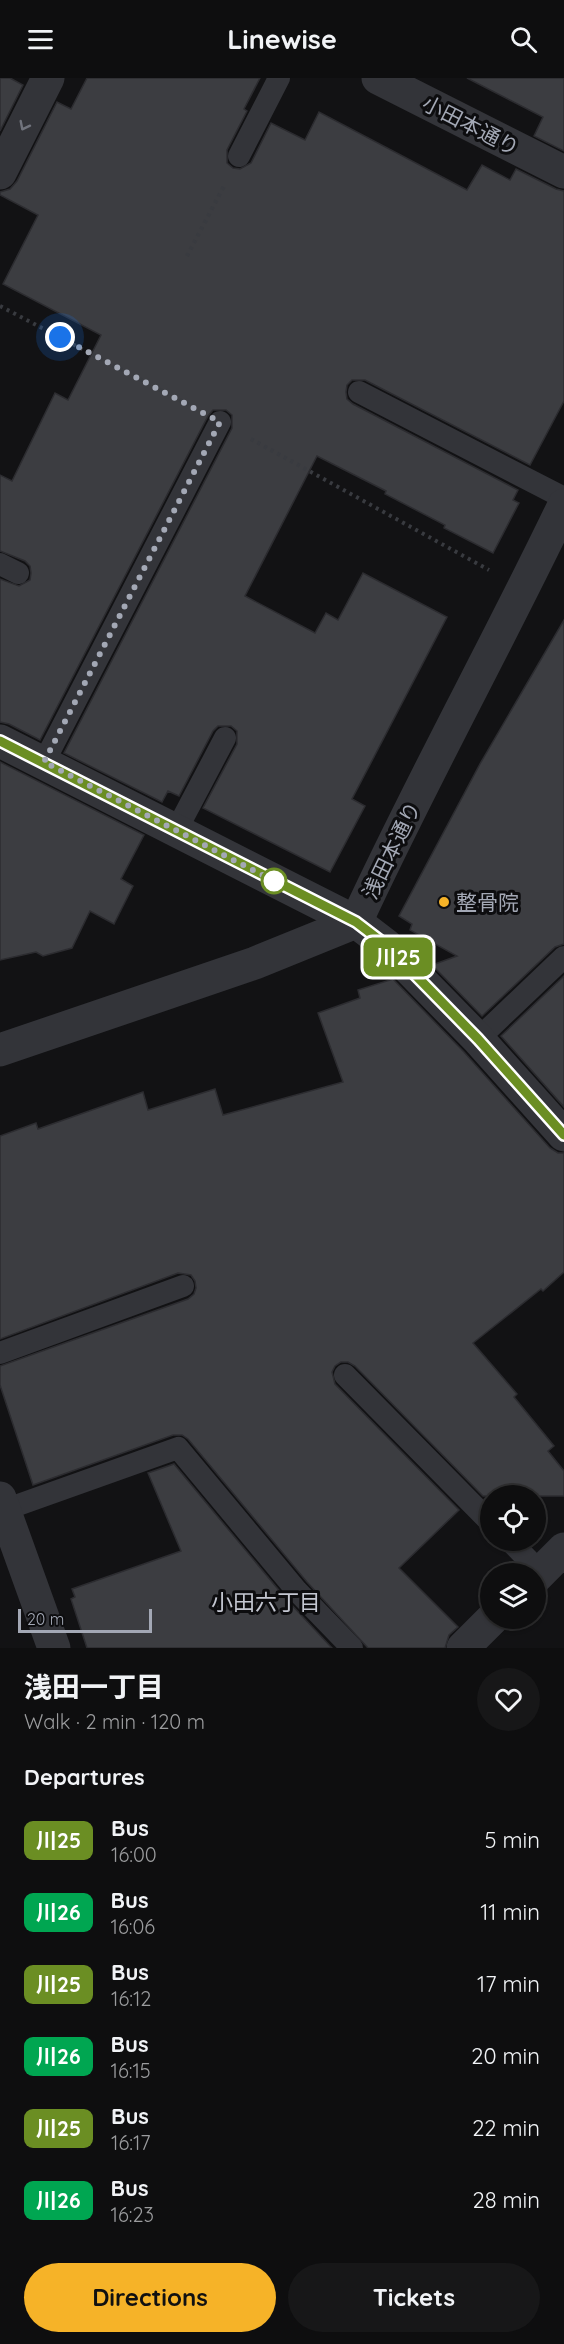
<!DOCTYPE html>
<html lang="en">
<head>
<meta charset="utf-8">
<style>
  body { margin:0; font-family:Quicksand,"Noto Sans JP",sans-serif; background:#171718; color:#f1f3f6; height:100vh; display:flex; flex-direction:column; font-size:22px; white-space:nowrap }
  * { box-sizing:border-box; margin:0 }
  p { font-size:20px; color:#9b9c9e }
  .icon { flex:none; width:33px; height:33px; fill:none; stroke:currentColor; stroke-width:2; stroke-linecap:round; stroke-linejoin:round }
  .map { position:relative; height:1570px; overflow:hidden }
  .drawer { display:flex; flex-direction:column; background:#0e0e0f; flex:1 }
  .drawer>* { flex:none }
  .badge { padding:0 12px; border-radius:9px; font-size:21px; line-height:39px }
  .fabs { position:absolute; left:480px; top:1407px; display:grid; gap:12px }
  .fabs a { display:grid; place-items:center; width:66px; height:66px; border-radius:50%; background:#0e0e0f; box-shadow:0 2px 4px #0004,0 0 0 2px #2e2e2f; font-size:30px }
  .scale { position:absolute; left:18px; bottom:15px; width:134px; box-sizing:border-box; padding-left:6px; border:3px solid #a3a8b5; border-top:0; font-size:16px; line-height:21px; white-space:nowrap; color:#a3a8b5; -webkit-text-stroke:4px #0d0d0f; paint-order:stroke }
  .you { position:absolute; width:30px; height:30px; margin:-15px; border:4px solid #fff; border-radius:50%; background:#1a73e8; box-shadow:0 0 0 9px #1a73e833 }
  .map>.badge { position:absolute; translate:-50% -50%; box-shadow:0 0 0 3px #fff }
  h2 { padding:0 24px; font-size:22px; line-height:54px }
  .round { display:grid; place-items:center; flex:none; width:63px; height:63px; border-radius:32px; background:#171718 }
  .head { display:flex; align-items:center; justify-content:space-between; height:102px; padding:0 24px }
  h1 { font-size:28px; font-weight:700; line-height:45px }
  .action { display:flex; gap:12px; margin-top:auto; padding:12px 24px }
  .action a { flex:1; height:69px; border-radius:36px; background:#f6b328; color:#111; font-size:24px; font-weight:700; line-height:69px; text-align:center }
  .action a+a { background:#171718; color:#f1f3f6 }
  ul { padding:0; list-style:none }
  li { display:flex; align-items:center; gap:18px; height:72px; padding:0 24px }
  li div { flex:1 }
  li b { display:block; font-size:22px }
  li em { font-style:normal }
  li .badge { min-width:66px; font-weight:700; text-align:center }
  header { display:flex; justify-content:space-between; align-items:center; height:78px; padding:0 24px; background:#0e0e0f; font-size:27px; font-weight:700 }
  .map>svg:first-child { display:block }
</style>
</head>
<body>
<header><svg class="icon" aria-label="menu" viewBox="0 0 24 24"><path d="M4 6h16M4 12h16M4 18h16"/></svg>Linewise<svg class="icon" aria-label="search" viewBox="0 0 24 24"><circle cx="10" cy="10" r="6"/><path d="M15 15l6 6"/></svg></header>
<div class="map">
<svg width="564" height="1570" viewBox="0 0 564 1570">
  <rect width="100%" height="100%" fill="#121214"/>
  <!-- building -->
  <g fill="#3c3d41" stroke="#2c2c30" stroke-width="1.5">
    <polygon points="0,0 10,0 23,7 0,53"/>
    <polygon points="87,0 260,0 244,31 247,33 227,72 227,85 233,90 240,91 251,85 271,45 305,62 319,34 467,112 482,87 510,102 516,91 556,111 564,113 564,323 530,387 365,302 352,302 347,307 346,314 347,321 353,326 518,412 513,422 519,425 493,475 444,450 445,447 385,416 386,413 317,378 245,518 315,555 326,535 338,542 363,495 447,539 352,721 365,728 330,794 203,730 237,666 237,653 231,648 218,648 213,653 179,718 168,713 162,724 64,675 232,350 232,337 226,332 213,332 208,338 40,662 9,646 0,644 0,501 19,508 30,502 31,495 30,488 25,483 0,473 0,397 12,403 55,315 68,322 101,257 3,206 38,137 0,117 0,114 10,111 17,103 57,24 71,31"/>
    <polygon points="467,0 564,0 564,73 534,58 543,39"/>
    <polygon points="564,542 564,866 555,869 482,938 432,887 457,878 410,852 412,846 399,838 481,684"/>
    <polygon points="0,684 144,757 121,801 133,808 114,846 90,833 72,870 43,878 36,874 0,882"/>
    <polygon points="564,898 564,1029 501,958"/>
    <polygon points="393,901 464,974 550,1070 558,1075 564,1075 564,1194 543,1213 541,1211 473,1265 517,1316 514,1319 554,1368 548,1373 564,1393 564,1418 483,1418 355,1288 348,1284 341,1284 335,1288 332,1294 335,1306 459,1432 399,1490 458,1549 449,1557 445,1570 368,1570 307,1504 188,1361 182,1357 173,1357 33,1407 0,1307 0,1288 188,1221 194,1216 196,1210 195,1203 191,1197 178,1195 0,1261 0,1058 36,1045 38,1051 143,1014 148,1032 215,1011 223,1037 343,1004 318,935 360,920 358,912"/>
    <polygon points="174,1386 287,1522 332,1570 87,1570 71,1521 75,1519 72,1511 181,1473 148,1395"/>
  </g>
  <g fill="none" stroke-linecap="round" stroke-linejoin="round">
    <!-- path -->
    <g stroke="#393b40" stroke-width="4" stroke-dasharray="3 4.5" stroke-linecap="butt">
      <polyline points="187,178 224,108"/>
      <polyline points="0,228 189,327"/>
      <polyline points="251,361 489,492"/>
    </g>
    <!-- lane -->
    <g stroke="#333439" stroke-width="22">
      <polyline points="239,78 279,0"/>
      <polyline points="359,314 564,420"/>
      <polyline points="0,486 18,495"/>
      <polyline points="44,684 220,344"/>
      <polyline points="176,753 225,660"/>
      <polyline points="478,961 564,879"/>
      <polyline points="0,1275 183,1208"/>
      <polyline points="345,1297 490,1444"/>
      <polyline points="4,1432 178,1370 297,1513 352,1570"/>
      <polyline points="509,1462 540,1494"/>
    </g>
    <!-- street -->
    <g stroke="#333439" stroke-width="33">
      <polyline points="378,0 564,94"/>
      <polyline points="0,95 48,0"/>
      <polyline points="0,663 356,844 386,867 478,961 564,1057"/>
      <path d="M0,972l255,-87 101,-41c65,-141 141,-277 208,-417"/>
      <polyline points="0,1420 54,1570"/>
      <polyline points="536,1499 564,1471"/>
      <polyline points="463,1570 493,1540"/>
    </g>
  </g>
  <!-- one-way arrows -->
  <defs><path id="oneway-chevron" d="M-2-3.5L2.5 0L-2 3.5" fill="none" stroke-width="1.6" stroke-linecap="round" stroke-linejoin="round" transform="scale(1.5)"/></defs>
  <use stroke="#71747d" href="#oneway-chevron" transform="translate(24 48) rotate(117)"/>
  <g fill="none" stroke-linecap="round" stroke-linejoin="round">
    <defs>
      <polyline id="line" points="0,663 356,844 386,867 478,961 564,1057"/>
    </defs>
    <!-- line casing -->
    <use href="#line" stroke="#fff" stroke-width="14"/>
    <!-- line -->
    <use href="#line" stroke="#6b8e23" stroke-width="9"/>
    <!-- walk -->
    <polyline stroke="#a3a8b5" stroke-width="6" stroke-dasharray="0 10.8" points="60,259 220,344 44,684 274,803"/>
  </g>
  <!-- markers -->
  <circle fill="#fff" stroke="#6b8e23" stroke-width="3" cx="274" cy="803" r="12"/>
  <circle fill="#f6b328" stroke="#0d0d0f" stroke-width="2" cx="444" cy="824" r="6"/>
  <g text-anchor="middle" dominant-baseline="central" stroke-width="6" stroke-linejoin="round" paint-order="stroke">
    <!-- street labels -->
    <g font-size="21" fill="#a3a8b5" stroke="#0d0d0f">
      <text transform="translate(471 47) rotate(27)">小田本通り</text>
      <text transform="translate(391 772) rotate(-64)">浅田本通り</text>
    </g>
    <!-- poi labels -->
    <g font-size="21" fill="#a3a8b5" stroke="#0d0d0f" text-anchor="start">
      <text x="456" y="824">整骨院</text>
    </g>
    <!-- neighbourhood labels -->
    <g font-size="22" fill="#c4c7d1" stroke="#0d0d0f">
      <text x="266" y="1524">小田六丁目</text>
    </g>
  </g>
</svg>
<div class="fabs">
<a><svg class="icon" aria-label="locate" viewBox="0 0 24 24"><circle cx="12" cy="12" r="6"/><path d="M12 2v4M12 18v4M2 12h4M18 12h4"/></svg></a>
<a><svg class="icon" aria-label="layers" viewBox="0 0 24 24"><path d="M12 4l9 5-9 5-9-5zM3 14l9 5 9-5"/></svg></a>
</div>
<div class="scale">20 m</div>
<div class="you" style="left:60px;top:259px"></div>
<b class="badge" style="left:398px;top:879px;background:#6b8e23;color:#fff">川25</b>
</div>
<section class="drawer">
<div class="head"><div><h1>浅田一丁目</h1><p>Walk · 2 min · 120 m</p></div><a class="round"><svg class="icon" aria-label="heart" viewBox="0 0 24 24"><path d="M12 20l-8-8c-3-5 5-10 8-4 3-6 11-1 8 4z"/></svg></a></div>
<h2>Departures</h2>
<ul>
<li><span class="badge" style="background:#6b8e23;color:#fff">川25</span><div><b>Bus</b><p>16:00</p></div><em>5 min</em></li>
<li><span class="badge" style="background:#00a651;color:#fff">川26</span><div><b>Bus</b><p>16:06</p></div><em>11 min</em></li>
<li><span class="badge" style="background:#6b8e23;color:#fff">川25</span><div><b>Bus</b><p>16:12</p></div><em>17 min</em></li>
<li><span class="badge" style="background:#00a651;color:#fff">川26</span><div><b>Bus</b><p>16:15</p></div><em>20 min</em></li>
<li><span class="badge" style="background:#6b8e23;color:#fff">川25</span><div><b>Bus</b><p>16:17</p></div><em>22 min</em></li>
<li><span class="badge" style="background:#00a651;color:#fff">川26</span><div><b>Bus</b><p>16:23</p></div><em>28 min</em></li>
</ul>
<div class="action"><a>Directions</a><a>Tickets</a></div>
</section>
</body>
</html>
